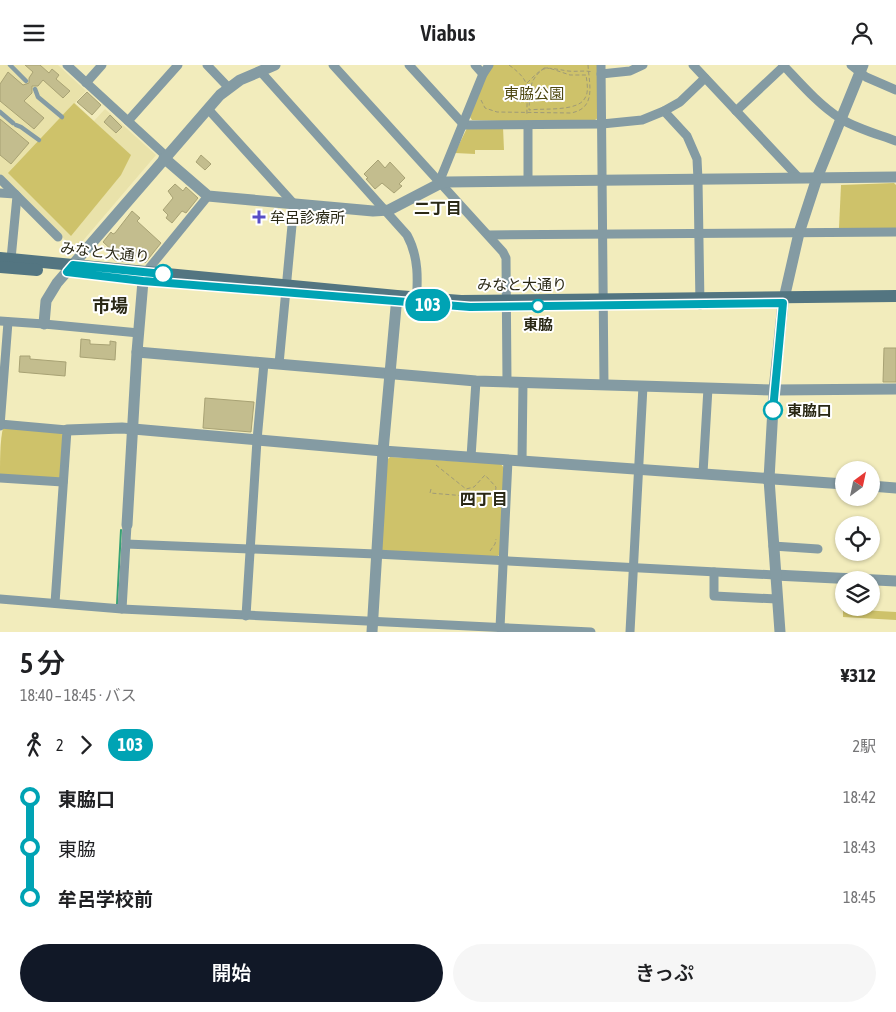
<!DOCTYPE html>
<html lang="ja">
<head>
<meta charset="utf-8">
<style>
  body { margin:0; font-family:"Asap Condensed","Noto Sans JP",sans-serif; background:#f6f6f6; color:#202124; height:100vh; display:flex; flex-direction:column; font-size:19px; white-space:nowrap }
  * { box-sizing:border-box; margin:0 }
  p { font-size:16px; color:#757577 }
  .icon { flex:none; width:28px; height:28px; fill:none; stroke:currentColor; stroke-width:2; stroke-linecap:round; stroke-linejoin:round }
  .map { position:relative; height:567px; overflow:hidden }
  .panel { display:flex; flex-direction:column; background:#fff; flex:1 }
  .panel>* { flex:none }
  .badge { padding:0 10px; border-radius:16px; font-size:18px; line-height:32px }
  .needle { width:32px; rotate:33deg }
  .controls { position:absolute; left:835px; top:396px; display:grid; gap:10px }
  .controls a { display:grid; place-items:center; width:45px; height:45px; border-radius:50%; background:#fff; box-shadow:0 1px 4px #0004; font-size:25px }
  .map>.badge { position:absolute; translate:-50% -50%; box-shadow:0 0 0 2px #fff }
  .legs { display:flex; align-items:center; gap:8px; height:55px; padding:0 20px; font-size:16px }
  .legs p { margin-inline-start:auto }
  .overview { display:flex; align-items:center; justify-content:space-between; height:85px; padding:0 20px }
  h1 { font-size:28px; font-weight:600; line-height:38px }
  .cta { display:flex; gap:10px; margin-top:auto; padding:10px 20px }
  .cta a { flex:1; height:58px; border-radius:30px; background:#111827; color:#fff; font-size:20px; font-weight:600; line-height:58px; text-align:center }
  .cta a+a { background:#f6f6f6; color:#202124 }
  ul { padding:0 20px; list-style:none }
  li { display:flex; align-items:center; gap:18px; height:50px; font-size:19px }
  li i { display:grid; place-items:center; width:8px; height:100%; margin:0 6px; background:currentColor }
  li i::after { content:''; width:12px; height:12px; margin:-6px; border:4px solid; border-radius:50%; background:#fff }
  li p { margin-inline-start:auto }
  li:first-child i { background:linear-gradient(#0000 50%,currentColor 0) }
  li:last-child i { background:linear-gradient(currentColor 50%,#0000 0) }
  header { display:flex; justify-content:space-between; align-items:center; height:65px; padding:0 20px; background:#fff; font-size:22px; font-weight:600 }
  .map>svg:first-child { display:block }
</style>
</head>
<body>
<header><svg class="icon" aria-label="menu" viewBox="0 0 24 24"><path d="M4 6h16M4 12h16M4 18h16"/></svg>Viabus<svg class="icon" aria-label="person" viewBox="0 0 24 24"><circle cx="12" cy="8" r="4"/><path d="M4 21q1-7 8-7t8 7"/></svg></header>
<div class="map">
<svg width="896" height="567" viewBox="0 0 896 567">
  <rect width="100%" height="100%" fill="#f2ecbc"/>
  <!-- built -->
  <polygon fill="#e9e2aa" points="0,0 58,0 86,26 75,38 94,56 105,44 156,90 75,185 0,109"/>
  <!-- green -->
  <g fill="#cec26a">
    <polygon points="492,0 597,0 598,53 595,55 534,57 472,55 470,52 483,16"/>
    <polygon points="74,38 131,90 121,110 71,171 8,108"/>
    <polygon points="503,62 504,85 475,85 475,89 455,88 467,63"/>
    <polygon points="894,118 896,120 896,163 839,163 841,120"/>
    <path d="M3,363l57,4 3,2 -3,44 -60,-3c0,-14 0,-35 3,-47z"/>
    <polygon points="390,392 501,399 504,403 500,489 496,493 383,488 380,484 386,396"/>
    <polygon points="843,544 896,547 896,555 843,552"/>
  </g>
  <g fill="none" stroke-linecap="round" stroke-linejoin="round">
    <!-- stream -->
    <polyline stroke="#38a275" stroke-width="2" points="117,539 121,465"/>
  </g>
  <!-- building -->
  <g fill="#c3bd8e" stroke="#a8a274">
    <polygon points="25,0 40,0 49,8 52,4 59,10 56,14 70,26 63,33 43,15 38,21 32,21 32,28 24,36 44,53 34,64 0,36 0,19 8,7 23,20 29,18 29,13 33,7"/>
    <polygon points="87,27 101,40 92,50 77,37"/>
    <polygon points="110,50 122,62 116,68 104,57"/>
    <polygon points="0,54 29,78 11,99 0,90"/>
    <polygon points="201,90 211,99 205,105 196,97"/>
    <polygon points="378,95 385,103 390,97 405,113 399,119 402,121 394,128 382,118 375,124 366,114 368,113 364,109"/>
    <polygon points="175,119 183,126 186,122 198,133 186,148 182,146 172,158 166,153 168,150 163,145 173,133 168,126"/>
    <polygon points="132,146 140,153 137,156 161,178 145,198 136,190 130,197 116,196 111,192 115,188 103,177 111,167 113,169 115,168"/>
    <polygon points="81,274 90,275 90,279 110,280 110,276 116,277 115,295 80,292"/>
    <polygon points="884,283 896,283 896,317 883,317"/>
    <polygon points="20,291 30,291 30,294 66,297 65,311 19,307"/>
    <polygon points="205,333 254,337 251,367 203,363"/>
  </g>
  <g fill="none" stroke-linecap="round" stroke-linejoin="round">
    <!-- path -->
    <g stroke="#9f9a77" stroke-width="1" stroke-dasharray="4 2.5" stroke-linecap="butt">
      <path d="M509,0c25,18 17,24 18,51"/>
      <path d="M544,3h5l21,7h16c1,7 3,17 -1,23 -7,14 -42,10 -56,12 1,-20 -1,-29 15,-42z"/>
      <path d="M527,18c18,-18 16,-16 41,-12 9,1 17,-1 25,1"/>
      <path d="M481,35l4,8 12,4 74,1c26,-5 18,-29 17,-48"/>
      <polyline points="64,178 71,186"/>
      <polyline points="436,400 466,424 474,422 485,410 496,422 495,431 499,433"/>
      <polyline points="431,424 430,428 466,431 466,425"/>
      <polyline points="490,486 495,479 496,474"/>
    </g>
    <!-- service -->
    <g stroke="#849ba3" stroke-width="4.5">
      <polyline points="10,0 26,16"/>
      <polyline points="35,24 38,32 62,52"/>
      <polyline points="0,47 13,58"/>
      <polyline points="16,60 21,62 39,75"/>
    </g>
    <!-- minor -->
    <g stroke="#849ba3" stroke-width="9">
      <polyline points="67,0 166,91"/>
      <polyline points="207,0 228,22"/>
      <polyline points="333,0 503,187 506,193 507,317"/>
      <polyline points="409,0 464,60 602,59 642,55 664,46 680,37 705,13"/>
      <polyline points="475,0 483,9"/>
      <polyline points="601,0 604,320"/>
      <polyline points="693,0 799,113"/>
      <path d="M783,0c18,19 36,40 58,54 17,10 36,15 55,22"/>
      <polyline points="851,0 866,12 896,25"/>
      <path d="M260,6l147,164c12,22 11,45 9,69"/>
      <polyline points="601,9 630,6 643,0"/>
      <polyline points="86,18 102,0"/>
      <polyline points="208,44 294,139 279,299"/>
      <polyline points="664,46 687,71 697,94 698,115 700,240"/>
      <polyline points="736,46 784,1"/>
      <polyline points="128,56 178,0"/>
      <polyline points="528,60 528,116"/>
      <polyline points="0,114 58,172"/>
      <polyline points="441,118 442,110 483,9 489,0"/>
      <polyline points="0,128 15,129"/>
      <polyline points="489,170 896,167"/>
      <polyline points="11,194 17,131"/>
      <polyline points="146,207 208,131"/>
      <polyline points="0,256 44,259 139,268"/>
      <polyline points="0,359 67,365 55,538"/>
      <polyline points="0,361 8,257"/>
      <polyline points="471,392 476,316"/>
      <polyline points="522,396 523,317"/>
      <polyline points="703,408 708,323"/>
      <polyline points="0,413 63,417"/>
      <polyline points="126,479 376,489 775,510"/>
      <polyline points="773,481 818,484"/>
      <polyline points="714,507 714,531 777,534"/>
      <polyline points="0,534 122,544 591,567"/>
      <polyline points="122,544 127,460"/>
      <polyline points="246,551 257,375 264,298"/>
      <polyline points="500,563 508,395"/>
      <polyline points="630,567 643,321"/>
    </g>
    <!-- tertiary -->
    <g stroke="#849ba3" stroke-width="11">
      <polyline points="164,93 208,131 373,146 389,145 441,118 447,117 896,112"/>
      <polyline points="44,259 46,236 57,218 220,30 240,15 275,0"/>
      <polyline points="137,287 476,316 774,325 896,324"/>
      <polyline points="67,365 122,363 383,386 844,419"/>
      <polyline points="871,421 896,423"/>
      <polyline points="127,460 137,287 143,216"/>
      <polyline points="775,510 896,516"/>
      <polyline points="372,567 383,386 397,231"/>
      <polyline points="780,567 769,414 774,325 783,238 799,168 817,113 863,0"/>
    </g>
    <!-- secondary -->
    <g stroke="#537581" stroke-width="12">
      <polyline points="0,193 397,231 461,236 896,231"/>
      <polyline points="0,202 37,205"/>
    </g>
    <!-- path-bridge -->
    <polyline stroke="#9f9a77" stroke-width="1" stroke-dasharray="4 2.5" stroke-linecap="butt" points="408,244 409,227"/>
  </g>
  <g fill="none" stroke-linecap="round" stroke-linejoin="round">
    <defs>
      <polyline id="line-1" points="163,209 73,200 67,207 143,216 470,242 783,238 773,345"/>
    </defs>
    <!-- line-1 casing -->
    <use href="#line-1" stroke="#fff" stroke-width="11"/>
    <!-- line-1 -->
    <use href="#line-1" stroke="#00a3b4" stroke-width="8"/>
  </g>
  <!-- markers -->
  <path fill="#584ec6" stroke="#fff" stroke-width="2" d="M256.5 144.5h5v5h5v5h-5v5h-5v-5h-5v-5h5z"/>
  <g fill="#fff" stroke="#00a3b4" stroke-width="2.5">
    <circle cx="163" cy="209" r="9"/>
    <circle cx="538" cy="241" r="6"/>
    <circle cx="773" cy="345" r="9"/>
  </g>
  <g text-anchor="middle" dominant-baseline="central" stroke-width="4" stroke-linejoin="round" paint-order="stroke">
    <!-- park labels -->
    <g font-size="15" fill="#4e4711" stroke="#fff">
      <text x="534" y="28">東脇公園</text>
    </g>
    <!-- poi labels -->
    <g font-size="15" fill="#2a2815" stroke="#fff" text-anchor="start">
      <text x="270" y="152">牟呂診療所</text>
    </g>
    <!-- street labels -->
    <g font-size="15" fill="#2a2815" stroke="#fff">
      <text transform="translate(105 187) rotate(6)">みなと大通り</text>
      <text x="522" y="219">みなと大通り</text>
    </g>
    <!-- stop labels -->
    <g font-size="15" font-weight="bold" fill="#2a2815" stroke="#fff">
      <text x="538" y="259">東脇</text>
      <text x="787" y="345" text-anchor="start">東脇口</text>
    </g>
    <!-- neighbourhood labels -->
    <g font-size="16" font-weight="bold" fill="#2a2815" stroke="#fff">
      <text x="438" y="143">二丁目</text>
      <text x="484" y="434">四丁目</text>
    </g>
    <!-- quarter labels -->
    <g font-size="18" font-weight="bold" fill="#2a2815" stroke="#fff">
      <text x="110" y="240">市場</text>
    </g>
  </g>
</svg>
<div class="controls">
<a><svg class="needle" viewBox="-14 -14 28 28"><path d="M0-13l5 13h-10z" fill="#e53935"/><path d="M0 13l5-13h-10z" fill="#757577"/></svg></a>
<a><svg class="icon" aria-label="locate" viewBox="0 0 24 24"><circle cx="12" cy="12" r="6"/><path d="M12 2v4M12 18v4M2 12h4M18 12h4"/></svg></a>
<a><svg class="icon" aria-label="layers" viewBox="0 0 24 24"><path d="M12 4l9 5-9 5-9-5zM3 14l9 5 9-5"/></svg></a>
</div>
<b class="badge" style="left:428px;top:240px;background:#00a3b4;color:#fff">103</b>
</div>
<section class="panel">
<div class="overview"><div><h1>5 分</h1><p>18:40 – 18:45 · バス</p></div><b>¥312</b></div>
<div class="legs"><svg class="icon" aria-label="walk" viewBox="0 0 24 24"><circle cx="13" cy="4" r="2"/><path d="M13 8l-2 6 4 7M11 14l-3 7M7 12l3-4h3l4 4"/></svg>2<svg class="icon" aria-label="forward" viewBox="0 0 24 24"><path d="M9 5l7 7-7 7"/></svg><b class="badge" style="background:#00a3b4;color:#fff">103</b><p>2駅</p></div>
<ul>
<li><i style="color:#00a3b4"></i><b>東脇口</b><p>18:42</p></li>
<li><i style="color:#00a3b4"></i><span>東脇</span><p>18:43</p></li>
<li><i style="color:#00a3b4"></i><b>牟呂学校前</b><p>18:45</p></li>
</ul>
<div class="cta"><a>開始</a><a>きっぷ</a></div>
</section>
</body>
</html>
